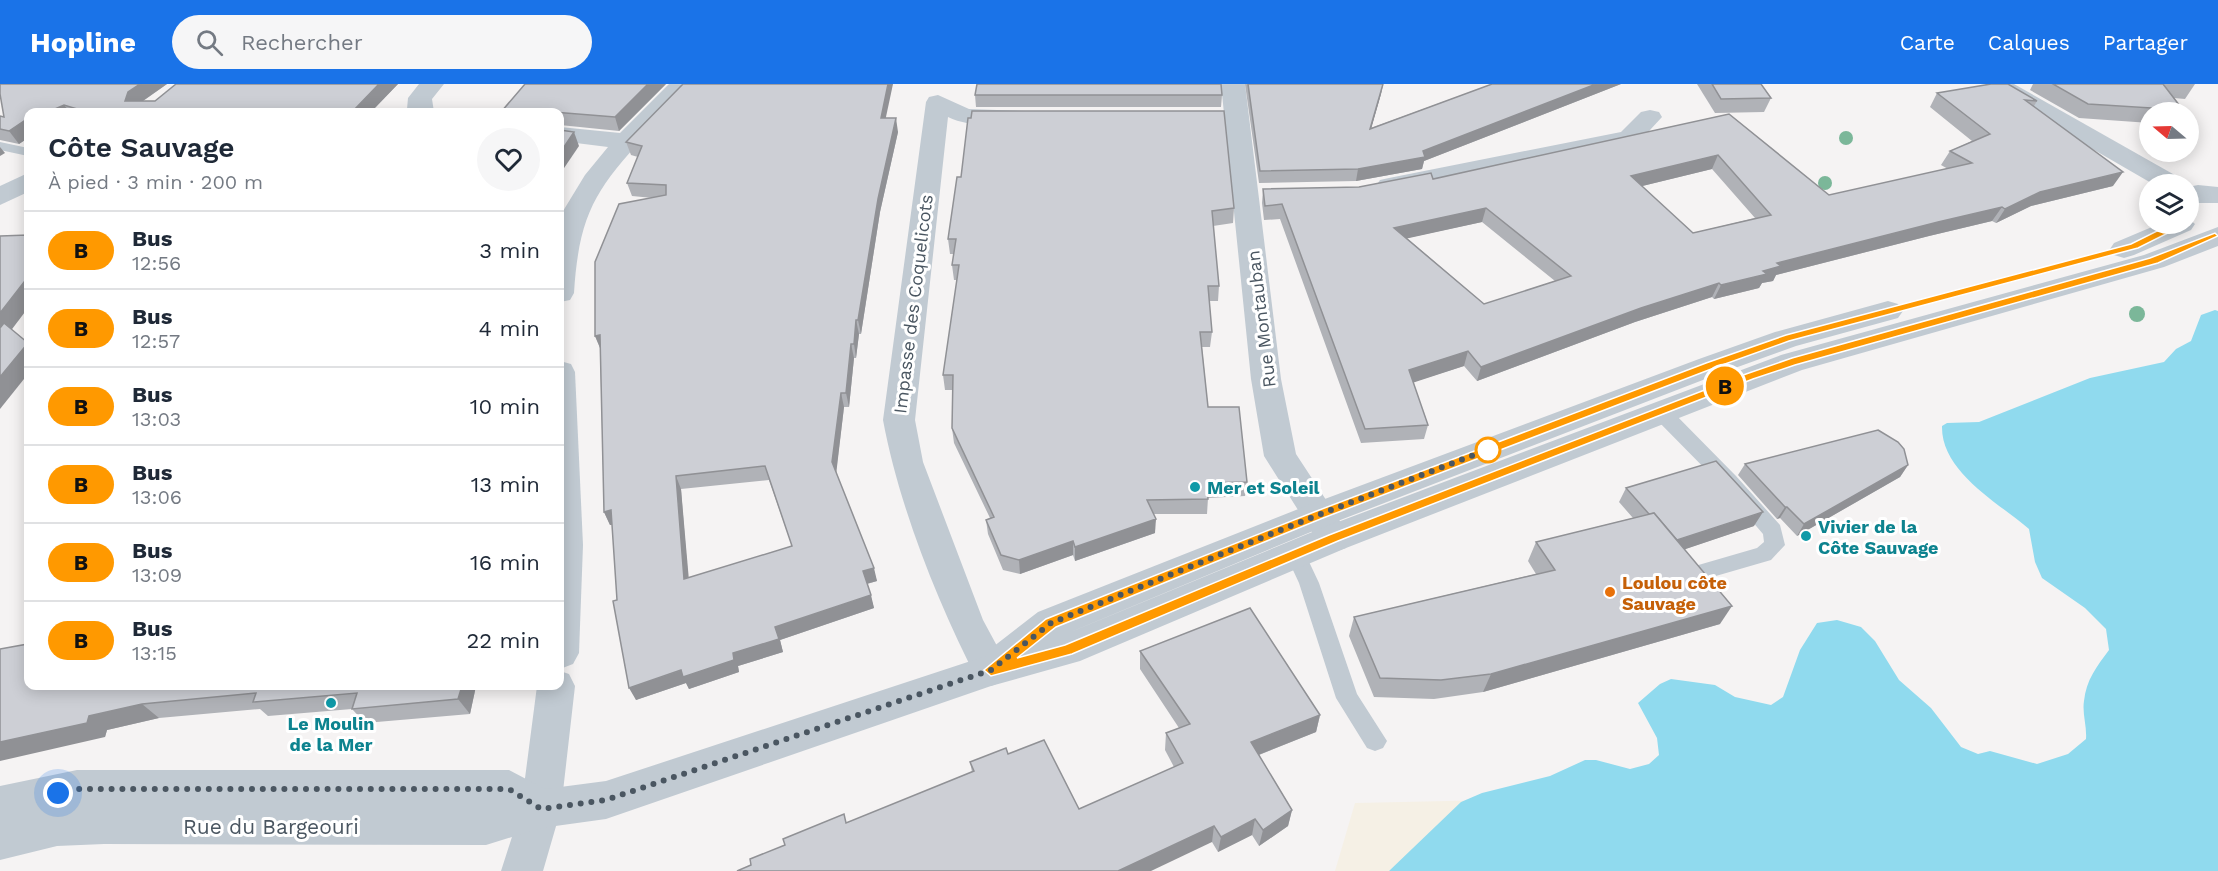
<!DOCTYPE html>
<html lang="fr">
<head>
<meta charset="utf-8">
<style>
  body { margin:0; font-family:"Work Sans",sans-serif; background:#f6f6f7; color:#1f2937; height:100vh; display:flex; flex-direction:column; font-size:22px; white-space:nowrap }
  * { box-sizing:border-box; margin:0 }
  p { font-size:20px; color:#747a83 }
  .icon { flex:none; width:33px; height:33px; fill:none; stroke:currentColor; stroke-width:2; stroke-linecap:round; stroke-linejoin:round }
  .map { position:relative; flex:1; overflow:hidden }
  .panel { position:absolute; left:24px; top:24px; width:540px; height:582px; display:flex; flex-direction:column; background:#fff; border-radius:12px; box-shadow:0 3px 15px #0003 }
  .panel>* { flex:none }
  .badge { padding:0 12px; border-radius:20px; font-size:21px; line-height:39px }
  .needle { width:39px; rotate:289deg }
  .tools { position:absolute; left:2139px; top:18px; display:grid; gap:12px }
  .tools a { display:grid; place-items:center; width:60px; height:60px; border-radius:50%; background:#fff; box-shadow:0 3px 15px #0003; font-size:30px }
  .you { position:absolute; width:30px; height:30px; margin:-15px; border:4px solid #fff; border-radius:50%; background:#1a73e8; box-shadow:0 0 0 9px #1a73e833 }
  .map>.badge { position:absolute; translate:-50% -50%; box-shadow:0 0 0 3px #fff }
  .round { display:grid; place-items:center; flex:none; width:63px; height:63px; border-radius:32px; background:#f6f6f7 }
  .overview { display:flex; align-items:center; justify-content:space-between; height:102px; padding:0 24px }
  h1 { font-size:28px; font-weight:600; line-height:45px }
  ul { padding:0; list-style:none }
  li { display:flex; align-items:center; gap:18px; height:78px; padding:0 24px; border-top:2px solid #e0e1e3 }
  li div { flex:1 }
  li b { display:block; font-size:22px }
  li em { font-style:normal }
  li .badge { min-width:66px; font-weight:700; text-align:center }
  header { display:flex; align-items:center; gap:36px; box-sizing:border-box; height:84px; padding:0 30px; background:#1a73e8; color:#fff }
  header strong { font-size:28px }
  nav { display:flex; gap:33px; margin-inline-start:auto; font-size:21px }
  .search { width:420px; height:54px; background:#f6f6f7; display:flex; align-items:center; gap:15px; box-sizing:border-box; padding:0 21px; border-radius:33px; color:#747a83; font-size:22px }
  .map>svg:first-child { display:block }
</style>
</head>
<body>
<header>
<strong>Hopline</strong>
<div class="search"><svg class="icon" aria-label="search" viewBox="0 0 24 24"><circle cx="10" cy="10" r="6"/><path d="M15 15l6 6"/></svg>Rechercher</div>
<nav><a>Carte</a><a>Calques</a><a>Partager</a></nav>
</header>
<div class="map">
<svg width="2218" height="787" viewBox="0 0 2218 787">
  <rect width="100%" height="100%" fill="#f5f3f3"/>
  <!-- sand -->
  <polygon fill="#f5f0e5" points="1495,716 1679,787 1335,787 1355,719"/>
  <!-- water -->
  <path fill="#90daee" d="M2215,226l3,1v560h-829l72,-69 21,-9 68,-17 35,-16h11l34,9 19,-5 10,-9 -2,-17 -19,-35 22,-19 11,-5 44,6 20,12 36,8 12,-8 17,-47 17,-27 20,-3 24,7 14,14 24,39 32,28 30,39 17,7 12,-3 47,13 31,-10 18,-15c1,-13 -4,-26 -2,-38 2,-21 13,-35 25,-51l-3,-21 -21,-21 -43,-30 -7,-16 -6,-33c-30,-26 -88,-57 -87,-103l5,-3 32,-1 111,-44 74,-16 12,-13 15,-8 10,-26z"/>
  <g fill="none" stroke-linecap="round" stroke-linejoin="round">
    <!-- service -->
    <g fill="#c1cad2" fill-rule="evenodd">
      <polygon points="0,58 28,64 28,72 0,66"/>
      <polygon points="1660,320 1667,322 1736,392 1780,441 1785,461 1771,476 1702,496 1695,494 1692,488 1695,482 1757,464 1764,458 1763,450 1722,402 1653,332 1651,327 1653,322"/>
      <polygon points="1296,463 1303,465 1319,499 1357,610 1387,657 1383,664 1375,667 1367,664 1336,614 1299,499 1286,471 1289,465"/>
    </g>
    <!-- minor -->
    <g fill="#c1cad2" fill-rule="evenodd">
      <polygon points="419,0 444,0 432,15 434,28 409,28 407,25 408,14"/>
      <path d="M669,0h25c-11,16 -28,30 -41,44 -56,58 -74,84 -79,165l-4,7 -10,2v-86l25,-41 23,-28 -48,-6v-14l60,6z"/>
      <polygon points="1221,0 1245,0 1281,295 1296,370 1351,454 1346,464 1334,468 1322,464 1264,372 1251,295"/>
      <polygon points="1985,0 2014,0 2180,94 2184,100 2153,100 1989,5"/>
      <path d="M938,11l31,14 56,2 3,5 -3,5c-22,6 -57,6 -77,-4l-33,303 8,42 60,158 27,50 -6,11 -13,5 -13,-5c-40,-77 -79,-175 -95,-261l43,-318 3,-5z"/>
      <polygon points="1650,26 1659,28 1662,33 1638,59 1389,110 1380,108 1376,102 1380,96 1389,94 1621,48 1641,28"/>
      <polygon points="560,277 571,280 575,288 583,461 579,569 573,580 560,585"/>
      <polygon points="560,587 569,590 575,602 561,725 543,787 501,787 521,725 537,602 560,602"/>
    </g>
    <!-- tertiary -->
    <g fill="#c1cad2" fill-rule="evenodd">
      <polygon points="28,89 28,108 0,121 0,102"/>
      <polygon points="2198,101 2218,103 2218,119 2188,119 2188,103"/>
      <polygon points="2188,134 2195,140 2191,146 2134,171 2124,174 2114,171 2110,165 2114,159 2159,140 2188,140"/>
      <polygon points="2218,143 2218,162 2164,183 1802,286 1346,464 1080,577 991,602 606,735 541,744 486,761 104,760 57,762 0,776 0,702 77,686 509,686 545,705 606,697 986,572 989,566 1038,528 1306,422 1699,275 1775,248 1888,217 1898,220 1903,227 1898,234 1796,262 1721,289 1330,440 1061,552 1322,444 1781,271 2144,171"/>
    </g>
  </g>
  <!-- trees -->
  <g fill="#7bb799">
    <circle cx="1846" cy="54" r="7"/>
    <circle cx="1825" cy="99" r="7"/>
    <circle cx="2137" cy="230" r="8"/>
  </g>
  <!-- wall -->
  <g fill="#b0b2b7" fill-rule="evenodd">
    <polygon points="0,0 167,0 143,17 155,17 176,0 398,0 371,28 28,28 28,54 19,60 0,56 0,32 4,33"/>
    <polygon points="666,0 619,47 560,41 560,28 501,28"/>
    <polygon points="1245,0 1383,0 1381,10 1371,44 1492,0 1621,0 1424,77 1422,85 1356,97 1259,99"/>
    <polygon points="1697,0 1761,0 1771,14 1764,28 1715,29"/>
    <polygon points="2033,0 2195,0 2185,15 2174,14 2183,26 2182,28 2150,28 2150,39 2079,34 2030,6"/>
    <path d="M1937,9l100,8 -3,5 79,80 -82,20 -35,17 -4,-2 -63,15 -153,39 -3,6 -11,2 -3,5 -45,11 -2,-2 -77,25 -158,59 -13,-15 -51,16 15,43 -4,14 -63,4 -81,-224 -16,1 -2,-17 1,-14 96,-2 74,-8 296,-65 100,81 119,-26 -7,-4 9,-14 22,-10 -42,-34zM1712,85l43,49 -62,15 -51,-47zM1482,138l73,59 -71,23 -77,-66z"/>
    <polygon points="975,11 1222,11 1221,23 976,23"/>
    <path d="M886,34l12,14 -18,80 -19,122h-2l-3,24h-2l-5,49h-5l-8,65 41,109 -10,3 7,24 -94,32 3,12 -45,14 1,6 -50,17 -3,-6 -50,17 -19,-100 -5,-75h-2l-6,-13 -4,-164 -5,-12 58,-138 -21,-2 -5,-13 11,-26 -7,-2 -5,-13zM769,396l23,66 -104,32 -7,-89z"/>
    <polygon points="1234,124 1233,139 1213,142 1219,202 1218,217 1209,217 1212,248 1210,263 1202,263 1208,323 1247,398 1245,412 1208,414 1207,430 1154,430 1155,449 1075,477 1073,471 1020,490 1003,486 988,450 986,436 990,434 954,359 952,344 952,306 945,306 943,291 957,196 954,196 952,181 954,170 950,170 948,155"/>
    <polygon points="1745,380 1908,381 1900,393 1797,452 1780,434 1777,435 1738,391"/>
    <polygon points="1626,404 1754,442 1685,465 1720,540 1483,608 1434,615 1374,613 1349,552 1354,533 1536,490 1528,477 1536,458 1633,434 1619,418"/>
    <polygon points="28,560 476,602 470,630 365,639 352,625 268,632 260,625 159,634 107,646 105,653"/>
    <polygon points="1140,567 1320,631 1316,648 1259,671 1292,726 1288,742 1259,762 1252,751 1218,768 1212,758 751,781 847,739 972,688 970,678 1008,670 1079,725 1174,683 1165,666 1166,649 1179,644 1140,585"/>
  </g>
  <!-- shaded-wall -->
  <g fill="#909195">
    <polygon points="140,0 167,0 137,21 125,17 128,8"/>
    <polygon points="379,0 398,0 371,28 352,28"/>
    <polygon points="648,0 666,0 619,47 615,33"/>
    <polygon points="888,0 893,0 883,47 881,34"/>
    <polygon points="1383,0 1381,10 1368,56 1370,45"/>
    <polygon points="1596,0 1621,0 1424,77 1422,85 1356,97 1358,85 1423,67"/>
    <polygon points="64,21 70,28 48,28"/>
    <polygon points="896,34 898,48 880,128 861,250 858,236 878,115"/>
    <polygon points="27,35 28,37 28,54 19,60 9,47"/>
    <polygon points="574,48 579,62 560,90 560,69"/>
    <polygon points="0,63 5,69 0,72"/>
    <polygon points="1718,71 1712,85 1626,106 1631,92"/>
    <polygon points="2123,88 2113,102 2031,122 1996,139 2005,125 2040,108"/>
    <polygon points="2002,123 1992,137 1929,152 1776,191 1773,197 1762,199 1759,204 1714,215 1721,201 1763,187 1777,179 1938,138"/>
    <polygon points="1486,124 1482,138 1391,158 1394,144"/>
    <polygon points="28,193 28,224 0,261 0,229"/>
    <polygon points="1719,199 1712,213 1635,238 1477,297 1481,283 1641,224"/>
    <polygon points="856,236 859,250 856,274 854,260"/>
    <polygon points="600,251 601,266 595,252"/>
    <polygon points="28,259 28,290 0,325 0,293"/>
    <polygon points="851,260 854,274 849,323 846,309"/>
    <polygon points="1468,267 1464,282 1406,301 1409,286"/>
    <polygon points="841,309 844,323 836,391 832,378"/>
    <polygon points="1908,381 1900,393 1797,452 1804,440"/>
    <polygon points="676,392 681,405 690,508 684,495"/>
    <polygon points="1785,423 1787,423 1780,434 1777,435"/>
    <polygon points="611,426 618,440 610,441 604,428"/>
    <polygon points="1763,428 1754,442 1665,472 1674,457"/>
    <polygon points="1156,435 1155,449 1075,477 1075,463"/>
    <polygon points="1073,457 1073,471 1020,490 1019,476"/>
    <polygon points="874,484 877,497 866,500 863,487"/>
    <polygon points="871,511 874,524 780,556 783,568 738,582 739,588 689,605 686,599 636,616 629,604 733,569 775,543"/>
    <polygon points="1732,522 1720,540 1483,608 1491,590"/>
    <polygon points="462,602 476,602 470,630 458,615"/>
    <polygon points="142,620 159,634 107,646 105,653 0,677 0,658 89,632"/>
    <polygon points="1320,631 1316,648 1248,675 1251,658"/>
    <polygon points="1292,726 1288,742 1259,762 1263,746"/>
    <polygon points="1255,735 1252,751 1218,768 1221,753"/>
    <polygon points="1214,742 1212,758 1151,787 1118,787"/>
  </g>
  <!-- building -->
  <g fill="#cdcfd5" stroke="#909195" stroke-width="1.5" fill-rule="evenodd">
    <polygon points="0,0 140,0 128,8 125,17 155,17 176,0 379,0 352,28 87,28 64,21 48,28 28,28 28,35 27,35 9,47 0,45 0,32 4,33 0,10"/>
    <polygon points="525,0 648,0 615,33 553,28 501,28"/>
    <path d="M683,0h205l-7,34h15l-18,81 -20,121h-2l-2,24h-3l-5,49h-5l-9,69 42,106 -11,3 8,24 -96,32 4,12 -46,14 1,7 -51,17 -2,-7 -52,18 -16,-87 4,-1 -6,-90 -7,2 -4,-177 -5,1v-74l24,-58 47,-9v-10l-39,-2 15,-37 -16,-4zM765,382l27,80 -108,33 -8,-103z"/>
    <polygon points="977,0 1221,0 1222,11 975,11"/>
    <polygon points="1248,0 1383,0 1370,45 1492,0 1596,0 1423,67 1425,73 1358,85 1260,87"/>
    <polygon points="1712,0 1761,0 1771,14 1721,15"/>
    <path d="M1991,0h17l29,17 -12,-1 98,72 -83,20 -35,17 -3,-2 -64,15 -161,41 4,3 -18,5 4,3 -46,11 -2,-2 -78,25 -160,59 -13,-16 -59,19 19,55 -63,4 -83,-225 -17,2 -2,-17 96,-2 72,-14 2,6 296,-65 100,81 143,-32 -22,-12 40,-17 -53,-41zM1718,71l53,60 -78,18 -62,-57zM1486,124l85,68 -87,28 -90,-76z"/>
    <polygon points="2053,0 2163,0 2183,26 2088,20"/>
    <polygon points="972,27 1224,27 1234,124 1212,127 1219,202 1208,202 1212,248 1200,248 1208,323 1239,323 1247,398 1207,399 1208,415 1147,416 1156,435 1075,463 1073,457 1019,476 1001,471 986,436 994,433 952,344 953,291 943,291 959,181 952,181 956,155 948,155 957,93 961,93 968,34 971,34"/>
    <polygon points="560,46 574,48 560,69"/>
    <polygon points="28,151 28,193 0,229 0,152"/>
    <polygon points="4,239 28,259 0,293 0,244"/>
    <polygon points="1878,346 1898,358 1904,365 1908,381 1804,440 1787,423 1785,423 1745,380"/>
    <polygon points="1716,377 1763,428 1677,456 1654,429 1649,430 1626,404"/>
    <polygon points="1654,429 1732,522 1491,590 1441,596 1380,594 1354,533 1555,486 1536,458"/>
    <polygon points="1250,524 1320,631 1251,658 1292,726 1263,746 1255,735 1221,753 1214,742 1118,787 737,787 751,781 750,775 785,761 783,755 844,730 846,739 974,687 970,678 1006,664 1008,670 1044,656 1079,725 1183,679 1166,649 1190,640 1140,567"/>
    <polygon points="28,560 28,602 462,602 458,615 352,625 357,609 253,618 256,609 142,620 89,632 87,639 0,658 0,565"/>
  </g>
  <!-- line -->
  <polygon fill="#f90" stroke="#fff" stroke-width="1.5" points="2177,137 2186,140 2138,164 1789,257 1714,284 1323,434 1056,543 1017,574 1065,561 1329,451 1746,290 1792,274 2150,174 2215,149 2218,152 2158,179 1795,281 1753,295 1338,457 1072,570 991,592 984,586 1046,535 1314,428 1706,279 1786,251 2131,160"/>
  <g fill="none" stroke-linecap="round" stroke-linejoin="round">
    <!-- walk -->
    <polyline stroke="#4a5661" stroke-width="6" stroke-dasharray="0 10.8" points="58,709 77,705 509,705 541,725 606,716 991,586 1051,539 1318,431 1492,364 1488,366"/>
  </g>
  <!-- markers -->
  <circle fill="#fff" stroke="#f90" stroke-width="3" cx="1488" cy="366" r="12"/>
  <g fill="#0f9aa8" stroke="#fff" stroke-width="2">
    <circle cx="1195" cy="403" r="6"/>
    <circle cx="1806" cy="452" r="6"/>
    <circle cx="331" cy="619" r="6"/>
  </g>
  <circle fill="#e8710a" stroke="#fff" stroke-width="2" cx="1610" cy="508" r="6"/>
  <g text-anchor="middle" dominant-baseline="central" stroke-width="6" stroke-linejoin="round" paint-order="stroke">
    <!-- street labels -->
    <g font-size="18" fill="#4a5661" stroke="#fff">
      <text transform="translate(913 220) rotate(-83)">Impasse des Coquelicots</text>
      <text transform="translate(1261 235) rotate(-97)">Rue Montauban</text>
    </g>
    <!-- culture labels -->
    <g font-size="18" font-weight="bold" fill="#0d838f" stroke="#fff" text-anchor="start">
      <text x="1207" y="403">Mer et Soleil</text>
      <text x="1818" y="442">Vivier de la<tspan x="1818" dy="21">Côte Sauvage</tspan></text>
      <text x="331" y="639" text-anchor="middle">Le Moulin<tspan x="331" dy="21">de la Mer</tspan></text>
    </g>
    <!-- food labels -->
    <g font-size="18" font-weight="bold" fill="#c56008" stroke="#fff" text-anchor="start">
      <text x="1622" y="498">Loulou côte<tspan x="1622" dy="21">Sauvage</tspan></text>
    </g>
    <!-- near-street labels -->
    <g font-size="21" fill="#4a5661" stroke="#fff">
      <text x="271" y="742">Rue du Bargeouri</text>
    </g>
  </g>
</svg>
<div class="tools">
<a><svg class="needle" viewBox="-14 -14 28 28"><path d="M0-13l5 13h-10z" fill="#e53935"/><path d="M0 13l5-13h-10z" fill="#747a83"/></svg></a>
<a><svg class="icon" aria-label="layers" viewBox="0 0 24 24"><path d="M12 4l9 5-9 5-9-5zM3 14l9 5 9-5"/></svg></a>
</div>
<div class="you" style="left:58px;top:709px"></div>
<b class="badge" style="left:1725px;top:302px;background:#f90;color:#111">B</b>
<section class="panel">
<div class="overview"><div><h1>Côte Sauvage</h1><p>À pied · 3 min · 200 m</p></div><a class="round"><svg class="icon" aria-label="heart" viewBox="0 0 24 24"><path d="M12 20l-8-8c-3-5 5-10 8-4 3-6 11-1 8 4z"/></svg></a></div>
<ul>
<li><span class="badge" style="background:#f90;color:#111">B</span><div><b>Bus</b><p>12:56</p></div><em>3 min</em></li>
<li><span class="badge" style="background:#f90;color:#111">B</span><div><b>Bus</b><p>12:57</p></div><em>4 min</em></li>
<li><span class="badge" style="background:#f90;color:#111">B</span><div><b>Bus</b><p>13:03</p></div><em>10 min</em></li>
<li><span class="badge" style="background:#f90;color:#111">B</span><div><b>Bus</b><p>13:06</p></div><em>13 min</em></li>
<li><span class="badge" style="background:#f90;color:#111">B</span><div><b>Bus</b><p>13:09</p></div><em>16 min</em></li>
<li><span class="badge" style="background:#f90;color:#111">B</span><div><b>Bus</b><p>13:15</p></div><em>22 min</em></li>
</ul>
</section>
</div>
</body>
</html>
